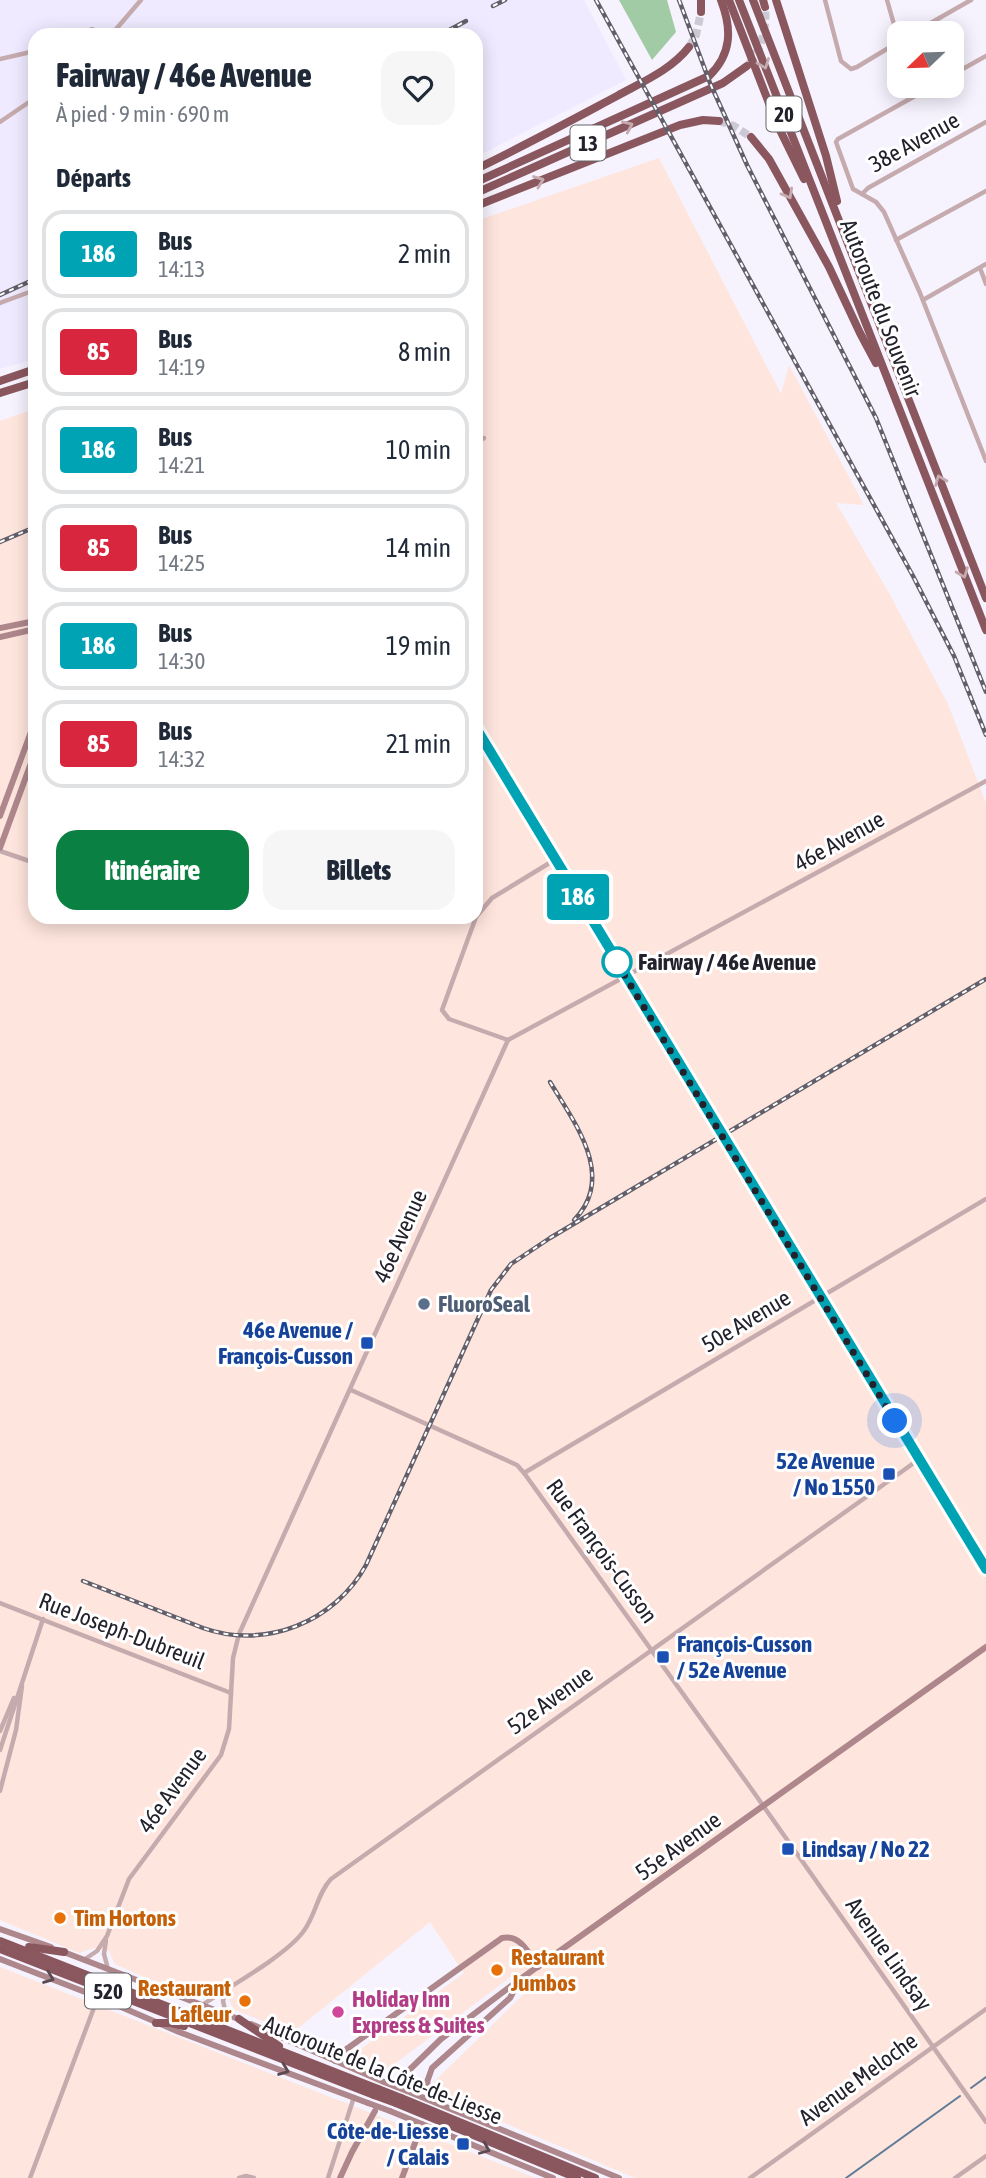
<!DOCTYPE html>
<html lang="fr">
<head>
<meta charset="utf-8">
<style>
  body { margin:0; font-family:"Asap Condensed",sans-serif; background:#f6f6f7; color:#1f2937; height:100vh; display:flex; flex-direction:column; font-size:26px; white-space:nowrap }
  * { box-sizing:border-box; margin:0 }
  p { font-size:23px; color:#747a83 }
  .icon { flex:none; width:38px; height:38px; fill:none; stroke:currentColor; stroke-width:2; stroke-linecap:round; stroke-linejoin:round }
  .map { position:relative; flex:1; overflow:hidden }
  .sheet { position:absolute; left:28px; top:28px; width:455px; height:896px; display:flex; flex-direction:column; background:#fff; border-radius:21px; box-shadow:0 4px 18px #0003 }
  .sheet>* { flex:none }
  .badge { padding:0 14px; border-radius:5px; font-size:24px; line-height:46px }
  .needle { width:46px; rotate:247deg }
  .tools { position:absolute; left:887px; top:21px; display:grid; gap:14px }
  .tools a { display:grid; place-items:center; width:77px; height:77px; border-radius:14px; background:#fff; box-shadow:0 4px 18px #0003; font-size:35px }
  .you { position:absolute; width:35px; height:35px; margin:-18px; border:5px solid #fff; border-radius:50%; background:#1a73e8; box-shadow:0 0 0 10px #1a73e833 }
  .map>.badge { position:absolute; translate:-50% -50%; box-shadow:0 0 0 4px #fff }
  h2 { padding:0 28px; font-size:26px; line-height:63px }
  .round { display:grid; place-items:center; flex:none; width:74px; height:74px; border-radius:21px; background:#f6f6f7 }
  .summary { display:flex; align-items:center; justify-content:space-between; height:119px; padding:0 28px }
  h1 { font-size:33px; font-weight:800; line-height:52px }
  .primary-button { display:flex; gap:14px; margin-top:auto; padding:14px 28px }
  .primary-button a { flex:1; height:80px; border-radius:21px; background:#0b8043; color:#fff; font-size:28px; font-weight:800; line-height:80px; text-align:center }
  .primary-button a+a { background:#f6f6f7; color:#1f2937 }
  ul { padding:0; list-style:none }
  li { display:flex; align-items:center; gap:21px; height:88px; margin:0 14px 10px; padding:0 14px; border:4px solid #e0e1e3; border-radius:21px }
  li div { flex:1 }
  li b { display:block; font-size:26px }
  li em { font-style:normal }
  li .badge { min-width:77px; font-weight:700; text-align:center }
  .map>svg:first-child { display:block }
</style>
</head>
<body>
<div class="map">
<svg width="986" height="2178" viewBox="0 0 986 2178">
  <rect width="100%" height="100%" fill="#f6f3fe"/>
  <!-- built -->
  <polygon fill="#efeaff" points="0,0 584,0 626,80 476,157 476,35 35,35 35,359 0,369"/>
  <!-- industrial -->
  <g fill="#fee5dd">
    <polygon points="659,158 781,394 789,365 864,505 836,503 889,593 948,704 986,803 986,2178 635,2178 438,2095 433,2083 529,1989 516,1973 384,2072 351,2056 464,1973 430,1922 292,2033 233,2009 229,1999 211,1993 198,1997 137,1974 115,1964 109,1951 94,1948 79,1953 0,1920 0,421 35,409 35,917 476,917 476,221"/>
    <polygon points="0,1967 503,2165 536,2178 0,2178"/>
  </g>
  <!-- forest -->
  <polygon fill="#a0cba5" points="619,0 667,0 676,32 652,60"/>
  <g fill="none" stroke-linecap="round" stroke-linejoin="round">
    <!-- stream -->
    <g stroke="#5f7b98" stroke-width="2">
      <polyline points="971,2088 986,2077"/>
      <polyline points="846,2178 960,2096"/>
    </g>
    <!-- highway-tunnel -->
    <g stroke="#ccc9d4" stroke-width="8" stroke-dasharray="8 4" stroke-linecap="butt">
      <polyline points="689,47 696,35 701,12"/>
      <path d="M749,64c13,-17 18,-36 16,-57"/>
      <polyline points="719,121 734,126 751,137"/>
    </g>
    <!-- street -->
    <g stroke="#c6abae" stroke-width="4.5">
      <polyline points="825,0 841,61 851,69 857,67 900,41"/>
      <polyline points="887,0 899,42"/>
      <polyline points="913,33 971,0"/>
      <polyline points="76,35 92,29 105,35"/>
      <polyline points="111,35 141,0"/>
      <polyline points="0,59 35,51"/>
      <polyline points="952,75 986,56"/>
      <polyline points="933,86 838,139 836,142 853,189 876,202 884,212 920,293 986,461"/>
      <polyline points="0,122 35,98"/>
      <polyline points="862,194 868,188 986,122"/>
      <polyline points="896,240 986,191"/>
      <polyline points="980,268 986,284"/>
      <polyline points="923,300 986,264"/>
      <polyline points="0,303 35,290"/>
      <polyline points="476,443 484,438"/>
      <polyline points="476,728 986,1569"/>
      <polyline points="0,851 35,863"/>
      <polyline points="476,917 442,1010 449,1019 508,1040"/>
      <polyline points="476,917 492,898 556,859"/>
      <polyline points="351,1390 517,1465 524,1473 750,1787 986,2122"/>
      <polyline points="524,1473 986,1199"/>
      <polyline points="0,1603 231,1693"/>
      <polyline points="0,1731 14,1698"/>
      <polyline points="0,1750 43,1619"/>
      <polyline points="0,1791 16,1730 22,1686"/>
      <polyline points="106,1940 104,1954 108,1969"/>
      <polyline points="85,1959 97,1951 107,1936 129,1879 221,1755 229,1729 233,1658 239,1634 508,1040 986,781"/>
      <path d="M202,2005c27,-18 83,-49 101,-73 13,-17 14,-38 28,-53l587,-419"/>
      <polyline points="226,2014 223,2001 226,1991"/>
      <polyline points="30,2178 98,1997"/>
      <polyline points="239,2178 246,2176 254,2178"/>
      <polyline points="328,2178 354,2097"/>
      <polyline points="750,2178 986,2009"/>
      <polyline points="955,2178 986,2156"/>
    </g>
    <!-- secondary -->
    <g stroke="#ae878c" stroke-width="6">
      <polyline points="0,628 35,621"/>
      <polyline points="0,637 35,629"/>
      <polyline points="0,816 35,721"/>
      <polyline points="0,848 35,752"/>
      <polyline points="0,1929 51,1947"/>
      <polyline points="61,1951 241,2020"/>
      <polyline points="0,1959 98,1997 179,2032 368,2103"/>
      <polyline points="251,2024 384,2082"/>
      <path d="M335,2061l6,-8 161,-115c19,-4 27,16 36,29"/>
      <polyline points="398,2081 441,2039 519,1980 986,1647"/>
      <polyline points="407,2091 619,2178"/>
      <polyline points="434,2101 427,2082 432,2068 510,1998 519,1981"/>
      <polyline points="390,2111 553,2178"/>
      <polyline points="340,2178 352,2152 375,2111"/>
      <polyline points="402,2178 422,2124"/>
    </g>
    <!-- highway -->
    <g stroke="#8b575f" stroke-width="8">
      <polyline points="701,0 701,12"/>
      <polyline points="729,0 777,124 804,179"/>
      <polyline points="739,0 986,630"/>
      <polyline points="753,0 986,598"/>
      <polyline points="763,0 765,7"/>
      <polyline points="776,0 826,156 837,201"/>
      <polyline points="751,137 769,159 829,267 860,333 876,363"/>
      <path d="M476,169c48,-23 94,-48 141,-73 25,-14 54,-26 72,-49"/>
      <path d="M476,182l233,-106c23,-22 23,-47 12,-76"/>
      <polyline points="476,193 723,83 747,66"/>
      <polyline points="476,206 680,125 703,120 719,121"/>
      <polyline points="0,381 35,369"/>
      <polyline points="0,393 35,382"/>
      <polyline points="0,1941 378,2089"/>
      <polyline points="29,1947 64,1952"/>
      <polyline points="0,1949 374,2095"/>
      <polyline points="239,2019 279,2046"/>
      <polyline points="156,2023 171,2023 184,2026"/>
      <polyline points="401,2098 595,2178"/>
      <polyline points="396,2103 577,2178"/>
    </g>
    <defs>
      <g id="rail">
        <polyline points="596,0 913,576 954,656 986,735"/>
        <polyline points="679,0 710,83 747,165 876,418 986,692"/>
        <polyline points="493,6 505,0"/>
        <polyline points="440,35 466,21"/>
        <polyline points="0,295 35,279"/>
        <polyline points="0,542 35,527"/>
        <path d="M550,1082c24,40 67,95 24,138"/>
        <path d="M83,1581l120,47c62,22 132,-6 163,-63l125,-275 20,-26 39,-26 436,-259"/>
      </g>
    </defs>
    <!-- rail casing -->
    <use href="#rail" stroke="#625f6a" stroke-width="4.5"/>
    <!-- rail -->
    <use href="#rail" stroke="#fff" stroke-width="2" stroke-dasharray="5" stroke-linecap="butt"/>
    <!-- secondary-bridge -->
    <g stroke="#ae878c" stroke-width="6">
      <polyline points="384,2082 407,2091"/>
      <polyline points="368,2103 390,2111"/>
    </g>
    <!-- highway-bridge -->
    <g stroke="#8b575f" stroke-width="8">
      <polyline points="378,2089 401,2098"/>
      <polyline points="374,2095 396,2103"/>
    </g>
  </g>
  <!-- one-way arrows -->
  <defs><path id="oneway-chevron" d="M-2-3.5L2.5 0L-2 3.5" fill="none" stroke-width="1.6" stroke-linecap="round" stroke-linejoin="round" transform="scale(1.75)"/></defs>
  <g stroke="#c5abaf">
    <use href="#oneway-chevron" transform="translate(764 64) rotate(69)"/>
    <use href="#oneway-chevron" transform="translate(628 126) rotate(-24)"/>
    <use href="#oneway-chevron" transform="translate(539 181) rotate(-21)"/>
    <use href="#oneway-chevron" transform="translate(788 194) rotate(61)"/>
    <use href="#oneway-chevron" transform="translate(940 480) rotate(-112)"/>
    <use href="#oneway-chevron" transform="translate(963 573) rotate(69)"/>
  </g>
  <g stroke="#5b4a52">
    <use href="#oneway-chevron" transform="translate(49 1978) rotate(21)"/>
    <use href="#oneway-chevron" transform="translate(284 2070) rotate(21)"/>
    <use href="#oneway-chevron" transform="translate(485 2149) rotate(23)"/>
  </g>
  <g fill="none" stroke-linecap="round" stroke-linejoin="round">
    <defs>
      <polyline id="line" points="476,728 986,1569"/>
    </defs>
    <!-- line casing -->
    <use href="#line" stroke="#fff" stroke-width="16"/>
    <!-- line -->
    <use href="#line" stroke="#00a3b4" stroke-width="10"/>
    <!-- walk -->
    <polyline stroke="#23212b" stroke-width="7" stroke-dasharray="0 12.6" points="617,962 614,958 895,1421"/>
  </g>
  <!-- markers -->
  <circle fill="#fff" stroke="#00a3b4" stroke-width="3.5" cx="617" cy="962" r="14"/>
  <circle fill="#5c6f8a" stroke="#fff" stroke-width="2.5" cx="424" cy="1304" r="7"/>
  <g fill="#1a4fb4" stroke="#fff" stroke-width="2.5">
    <rect x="360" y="1336" width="14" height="14" rx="3.5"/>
    <rect x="882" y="1467" width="14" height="14" rx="3.5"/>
    <rect x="656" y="1650" width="14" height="14" rx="3.5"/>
    <rect x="781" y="1842" width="14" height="14" rx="3.5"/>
    <rect x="456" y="2137" width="14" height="14" rx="3.5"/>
  </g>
  <g fill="#e8710a" stroke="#fff" stroke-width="2.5">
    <circle cx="60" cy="1918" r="7"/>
    <circle cx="497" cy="1970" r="7"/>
    <circle cx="245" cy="2001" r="7"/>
  </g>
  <circle fill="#d1479c" stroke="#fff" stroke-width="2.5" cx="338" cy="2012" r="7"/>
  <g text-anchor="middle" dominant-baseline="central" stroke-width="6" stroke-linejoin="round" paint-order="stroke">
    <!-- shield labels -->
    <g fill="#fff" stroke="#65646b" stroke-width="2">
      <rect x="766.5" y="96.5" width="35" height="35" rx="5"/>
      <rect x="570.5" y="125.5" width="35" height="35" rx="5"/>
      <rect x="85" y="1973.5" width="46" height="35" rx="5"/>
    </g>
    <g font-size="21" font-weight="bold" fill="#23212b">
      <text x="784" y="114">20</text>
      <text x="588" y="143">13</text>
      <text x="108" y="1991">520</text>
    </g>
    <!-- street labels -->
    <g font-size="23" fill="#23212b" stroke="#fff">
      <text transform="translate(914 142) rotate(-29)">38e Avenue</text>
      <text transform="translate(881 308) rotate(69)">Autoroute du Souvenir</text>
      <text transform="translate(839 841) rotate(-29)">46e Avenue</text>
      <text transform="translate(400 1236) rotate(-66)">46e Avenue</text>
      <text transform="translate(746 1321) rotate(-31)">50e Avenue</text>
      <text transform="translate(602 1551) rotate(54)">Rue François-Cusson</text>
      <text transform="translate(122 1631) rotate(21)">Rue Joseph-Dubreuil</text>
      <text transform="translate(550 1700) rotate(-36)">52e Avenue</text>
      <text transform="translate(172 1790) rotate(-54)">46e Avenue</text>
      <text transform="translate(678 1846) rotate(-36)">55e Avenue</text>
      <text transform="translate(889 1954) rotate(55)">Avenue Lindsay</text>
      <text transform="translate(383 2070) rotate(22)">Autoroute de la Côte-de-Liesse</text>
      <text transform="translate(858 2079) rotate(-36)">Avenue Meloche</text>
    </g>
    <!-- stop labels -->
    <g font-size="23" font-weight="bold" fill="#23212b" stroke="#fff" text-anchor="start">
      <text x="638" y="962">Fairway / 46e Avenue</text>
    </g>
    <!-- service labels -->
    <g font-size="23" font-weight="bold" fill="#4e5e75" stroke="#fff" text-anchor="start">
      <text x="438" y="1304">FluoroSeal</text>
    </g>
    <!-- transit labels -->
    <g font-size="23" font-weight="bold" fill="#164399" stroke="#fff" text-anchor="end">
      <text x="353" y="1330">46e Avenue /<tspan x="353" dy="26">François-Cusson</tspan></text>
      <text x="875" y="1461">52e Avenue<tspan x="875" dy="26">/ No 1550</tspan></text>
      <text x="677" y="1644" text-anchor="start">François-Cusson<tspan x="677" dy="26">/ 52e Avenue</tspan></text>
      <text x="802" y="1849" text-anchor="start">Lindsay / No 22</text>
      <text x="449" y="2131">Côte-de-Liesse<tspan x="449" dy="26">/ Calais</tspan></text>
    </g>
    <!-- food labels -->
    <g font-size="23" font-weight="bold" fill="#c56008" stroke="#fff" text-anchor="start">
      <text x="74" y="1918">Tim Hortons</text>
      <text x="511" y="1957">Restaurant<tspan x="511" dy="26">Jumbos</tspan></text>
      <text x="231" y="1988" text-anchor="end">Restaurant<tspan x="231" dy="26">Lafleur</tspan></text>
    </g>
    <!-- hotel labels -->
    <g font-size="23" font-weight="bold" fill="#b23c85" stroke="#fff" text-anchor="start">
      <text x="352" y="1999">Holiday Inn<tspan x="352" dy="26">Express &amp; Suites</tspan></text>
    </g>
  </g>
</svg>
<div class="tools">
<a><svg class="needle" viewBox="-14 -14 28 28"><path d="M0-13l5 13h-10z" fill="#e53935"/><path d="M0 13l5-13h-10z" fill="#747a83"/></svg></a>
</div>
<div class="you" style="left:895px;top:1421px"></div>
<b class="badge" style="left:578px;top:897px;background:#00a3b4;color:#fff">186</b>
<section class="sheet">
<div class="summary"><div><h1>Fairway / 46e Avenue</h1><p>À pied · 9 min · 690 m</p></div><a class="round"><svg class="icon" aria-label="heart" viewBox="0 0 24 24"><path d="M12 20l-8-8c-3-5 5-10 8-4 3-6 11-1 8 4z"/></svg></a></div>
<h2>Départs</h2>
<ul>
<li><span class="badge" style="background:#00a3b4;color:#fff">186</span><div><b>Bus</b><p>14:13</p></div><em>2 min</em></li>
<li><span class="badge" style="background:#d7263d;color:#fff">85</span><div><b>Bus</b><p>14:19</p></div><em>8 min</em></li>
<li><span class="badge" style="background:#00a3b4;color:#fff">186</span><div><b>Bus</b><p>14:21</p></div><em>10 min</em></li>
<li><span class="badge" style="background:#d7263d;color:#fff">85</span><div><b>Bus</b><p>14:25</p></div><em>14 min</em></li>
<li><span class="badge" style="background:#00a3b4;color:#fff">186</span><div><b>Bus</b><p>14:30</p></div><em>19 min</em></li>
<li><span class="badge" style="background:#d7263d;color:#fff">85</span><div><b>Bus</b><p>14:32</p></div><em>21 min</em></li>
</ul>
<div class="primary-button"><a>Itinéraire</a><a>Billets</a></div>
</section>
</div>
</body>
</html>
